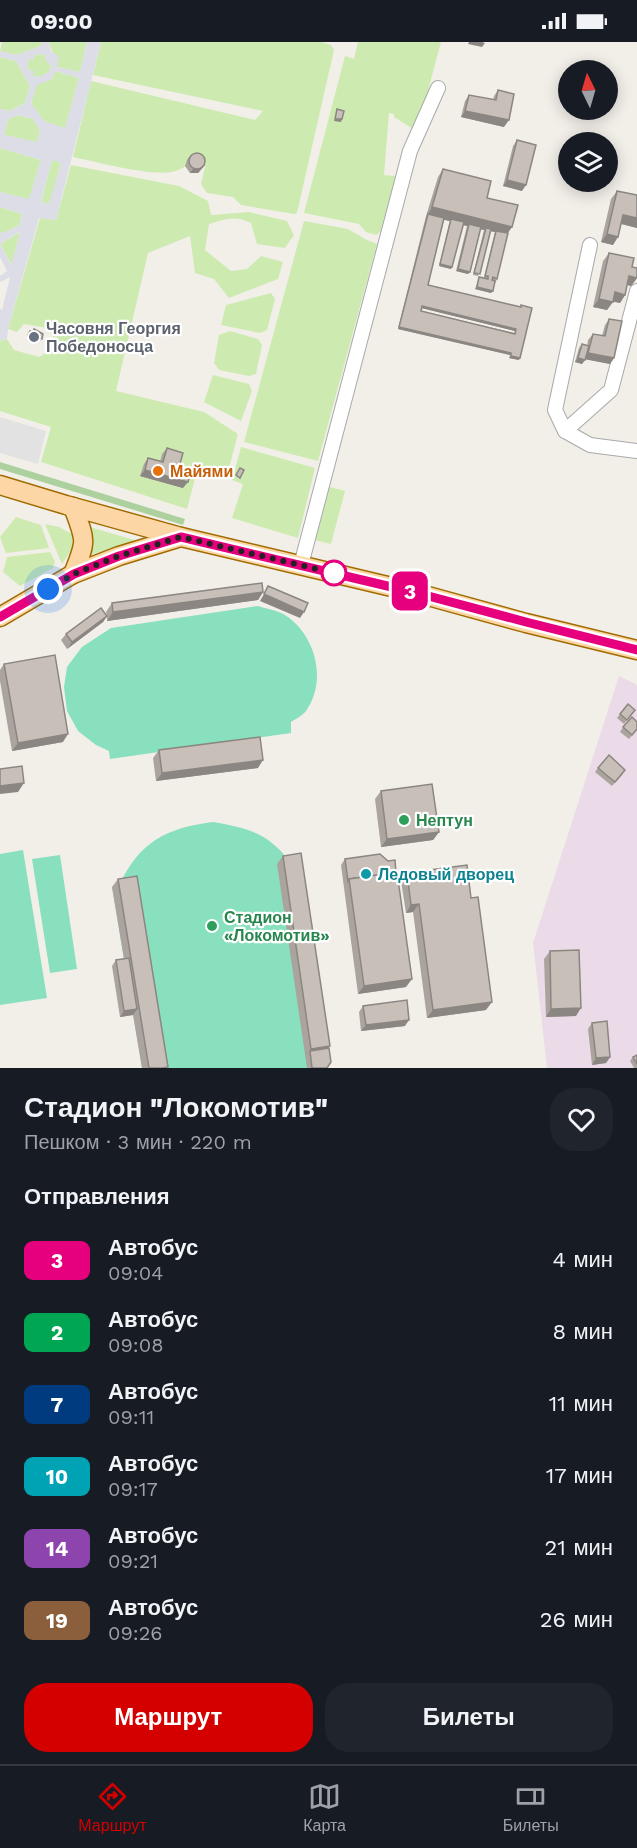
<!DOCTYPE html>
<html lang="ru">
<head>
<meta charset="utf-8">
<style>
  body { margin:0; font-family:"Work Sans",sans-serif; background:#20242c; color:#f1f3f6; height:100vh; display:flex; flex-direction:column; font-size:22px; white-space:nowrap }
  * { box-sizing:border-box; margin:0 }
  p { font-size:20px; color:#9ea1a6 }
  .icon { flex:none; width:33px; height:33px; fill:none; stroke:currentColor; stroke-width:2; stroke-linecap:round; stroke-linejoin:round }
  .map { position:relative; height:1026px; overflow:hidden }
  .drawer { display:flex; flex-direction:column; background:#171b24; flex:1 }
  .drawer>* { flex:none }
  .badge { padding:0 12px; border-radius:9px; font-size:21px; line-height:39px }
  .needle { width:39px; rotate:355deg }
  .buttons { position:absolute; left:558px; top:18px; display:grid; gap:12px }
  .buttons a { display:grid; place-items:center; width:60px; height:60px; border-radius:50%; background:#171b24; box-shadow:0 3px 15px #0003; font-size:30px }
  .you { position:absolute; width:30px; height:30px; margin:-15px; border:4px solid #fff; border-radius:50%; background:#1a73e8; box-shadow:0 0 0 9px #1a73e833 }
  .map>.badge { position:absolute; translate:-50% -50%; box-shadow:0 0 0 3px #fff }
  h2 { padding:0 24px; font-size:22px; line-height:54px }
  .round { display:grid; place-items:center; flex:none; width:63px; height:63px; border-radius:24px; background:#20242c }
  .head { display:flex; align-items:center; justify-content:space-between; height:102px; padding:0 24px }
  h1 { font-size:28px; font-weight:800; line-height:45px }
  .action { display:flex; gap:12px; margin-top:auto; padding:12px 24px }
  .action a { flex:1; height:69px; border-radius:24px; background:#d40000; color:#fff; font-size:24px; font-weight:800; line-height:69px; text-align:center }
  .action a+a { background:#20242c; color:#f1f3f6 }
  ul { padding:0; list-style:none }
  li { display:flex; align-items:center; gap:18px; height:72px; padding:0 24px }
  li div { flex:1 }
  li b { display:block; font-size:22px }
  li em { font-style:normal }
  li .badge { min-width:66px; font-weight:700; text-align:center }
  .status { display:flex; justify-content:space-between; align-items:center; height:42px; padding:0 30px; background:#171b24; direction:ltr }
  .status svg { height:16px; fill:currentColor }
  .tabs { display:flex; justify-content:space-around; align-items:center; height:84px; border-top:2px solid #363941; background:#171b24; font-size:16px; color:#9ea1a6 }
  .tabs a { display:grid; justify-items:center; gap:3px }
  .tabs .selected { color:#d40000 }
  .map>svg:first-child { display:block }
</style>
</head>
<body>
<div class="status"><b>09:00</b><svg viewBox="0 0 49 12"><path d="M0 12V9h3v3zM5 12V6h3v6zM10 12V3h3v9zM15 12V0h3v12zM26 1h20v11H26zM47 4h2v5h-2z"/></svg></div>
<div class="map">
<svg width="637" height="1026" viewBox="0 0 637 1026">
  <rect width="100%" height="100%" fill="#f2efe9"/>
  <!-- industrial -->
  <polygon fill="#ebdbe8" points="619,634 637,643 637,1026 547,1026 533,901"/>
  <!-- grass -->
  <g fill="#cdebb0">
    <polygon points="2,0 42,0 41,4 17,13 0,9"/>
    <polygon points="49,0 87,0 80,30 57,25"/>
    <path d="M101,0h220l10,3 3,5 -37,163 -3,1 -53,-9 -8,-8 -26,-4 -6,-9 4,-17 -8,-8c-8,5 -16,11 -25,13 -23,4 -75,-10 -99,-15l18,-76 164,39 8,-9 -170,-36z"/>
    <polygon points="358,0 441,0 421,75 415,88 394,75 394,72 389,71 384,133 396,134 381,189 376,193 366,190 359,182 304,171 345,14 354,17"/>
    <polygon points="38,12 46,13 45,17 51,24 49,30 40,35 33,34 27,24 29,17"/>
    <polygon points="0,15 16,19 30,44 25,61 10,69 0,67"/>
    <polygon points="55,29 79,36 65,87 43,79 31,61 37,42 52,37"/>
    <polygon points="18,73 33,77 40,88 37,101 4,93 8,77"/>
    <polygon points="0,106 41,118 29,158 0,150"/>
    <polygon points="52,118 61,120 50,162 41,160"/>
    <path d="M71,123l108,21 29,15 3,14 38,-3 38,9 7,14 -9,13 -28,-4 -6,-21c-15,-8 -27,-4 -42,1l-4,26 26,21 16,-2 14,-13 22,6 -5,17 -49,19 -15,-19 -19,-6 -5,-37 -42,17 -32,138 88,21 34,22 -12,45 -29,-8 -10,38 -146,-47 10,-35 -51,-16v-70l7,-2 7,11 25,7 12,-7 3,-11 -7,-11 -23,-4 -7,8 -9,-3 32,-111 16,2z"/>
    <polygon points="0,165 22,172 19,184 3,191 0,190"/>
    <polygon points="304,179 348,187 365,197 377,202 318,419 244,400"/>
    <polygon points="20,190 12,224 0,202"/>
    <polygon points="271,251 275,257 267,288 260,291 221,283 226,263"/>
    <polygon points="230,289 258,297 262,303 256,332 249,334 219,328 214,321 219,293"/>
    <polygon points="213,333 249,342 252,349 241,379 204,360"/>
    <polygon points="241,405 315,426 298,496 232,476 243,442 232,438"/>
    <polygon points="326,444 345,449 331,502 311,497"/>
    <polygon points="16,475 41,483 49,506 6,511 0,495"/>
    <polygon points="45,482 59,485 72,492 72,507 62,522"/>
    <polygon points="86,484 138,499 82,515"/>
    <polygon points="50,510 55,519 53,526 20,544 3,530 7,515"/>
  </g>
  <!-- forest -->
  <polygon fill="#add19e" points="0,420 185,477 183,483 0,427"/>
  <!-- pitch -->
  <g fill="#88e0be">
    <path d="M258,564c8,3 19,4 27,9 30,19 43,65 21,96 -3,4 -10,8 -15,11v11l-181,26 -1,-8 -13,-6 -18,-14 -11,-20 -3,-24 3,-20 15,-20 29,-19z"/>
    <path d="M213,780c35,6 55,11 77,40l36,206h-184l-30,-181 7,-1c20,-44 47,-58 94,-64z"/>
    <polygon points="23,808 47,956 0,963 0,812"/>
    <polygon points="60,813 77,927 50,931 32,817"/>
  </g>
  <!-- parking -->
  <polygon fill="#e2e2e2" points="0,375 46,389 38,422 0,411"/>
  <!-- plaza -->
  <path fill="#dddde8" fill-rule="evenodd" d="M42,0h7l2,10 8,4 -2,11 23,5 7,-30h14l-45,178 -17,-2 -31,111 -1,10 -7,2v-33l2,2 8,-33 -10,5v-6l7,-5 -7,-14v-25l3,1 16,-7 3,-12 -22,-7v-15l29,7 12,-39 -41,-12v-39l10,2 15,-8 5,-17 -14,-25 -16,-4v-6l17,4 24,-9zM38,12l7,1v4l6,7 -2,6 -10,5 -6,-1 1,-5h-4l-3,-5 2,-7 5,1v-4zM55,29l24,7 -14,50 -21,-7 -13,-18 6,-18 15,-6zM19,73l14,4 7,11 -3,12 -33,-7 4,-16zM52,118l9,3 -12,41 -8,-3zM19,190l1,1 -9,32 -11,-21z"/>
  <g fill="none" stroke-linecap="round" stroke-linejoin="round">
    <defs>
      <g id="minor">
        <polyline points="590,203 555,368 565,389 590,403 637,409"/>
        <polyline points="565,389 611,348 637,249"/>
        <polyline points="301,523 410,109 438,46"/>
      </g>
      <g id="major">
        <polyline points="0,443 66,463 181,495 417,551 526,581 637,608"/>
        <path d="M73,465c13,34 14,33 0,67"/>
        <polyline points="0,575 73,532 119,514 181,495"/>
      </g>
    </defs>
    <!-- minor casing -->
    <use href="#minor" stroke="#a9a9a9" stroke-width="16"/>
    <!-- major casing -->
    <use href="#major" stroke="#a06b00" stroke-width="21"/>
    <!-- minor -->
    <use href="#minor" stroke="#fff" stroke-width="14"/>
    <!-- major -->
    <use href="#major" stroke="#fcd6a4" stroke-width="18"/>
  </g>
  <!-- wall -->
  <g fill="#aba49e" fill-rule="evenodd">
    <polygon points="498,48 504,85 461,75 465,59 469,53 493,58 494,54"/>
    <polygon points="517,98 522,149 503,144 513,104"/>
    <polygon points="190,114 205,123 198,131 190,131 185,124 187,118"/>
    <path d="M443,127l44,29 25,29 -4,6 -11,46 -6,14 -16,-4 4,-12 5,1 11,-46 -5,-1 -12,45 -5,-1 11,-45 -4,-1 -12,45 -12,-3 11,-45 -4,-1 -12,44 -12,-3 11,-45 -6,-1 -16,65 93,22 -2,53 -10,-2 1,-3 -112,-26 28,-113 12,-39zM422,266l93,23 -1,2 -93,-22z"/>
    <polygon points="617,149 637,153 637,186 621,182 613,203 601,200 611,157"/>
    <polygon points="609,211 632,225 637,236 631,244 627,243 625,253 620,261 613,259 607,268 593,265 603,219"/>
    <polygon points="609,277 614,316 610,322 585,317 582,322 575,320 579,306 582,302 587,304 588,298 593,292 602,294 605,283"/>
    <polygon points="30,289 41,299 37,298 36,300 27,295"/>
    <polygon points="167,406 179,425 183,446 140,434 144,422 148,416 160,420 162,412"/>
    <polygon points="263,550 258,558 107,579 107,574 103,580 67,607 61,598 66,592 107,573 106,570 112,561"/>
    <polygon points="4,622 63,700 12,709 0,639 0,628"/>
    <polygon points="635,668 624,682 617,676 620,672"/>
    <polygon points="623,685 637,688 629,697 620,690"/>
    <polygon points="159,708 258,726 156,739 153,716"/>
    <polygon points="598,726 623,732 612,744 595,730"/>
    <polygon points="381,749 439,790 433,798 381,805 375,757"/>
    <polygon points="283,814 329,1006 327,1026 307,1026 277,822"/>
    <polygon points="345,817 406,945 358,952 341,823"/>
    <polygon points="407,831 471,856 486,968 427,976 413,870 406,871 401,839"/>
    <polygon points="118,837 167,1026 142,1026 133,973 120,975 112,924 116,918 124,917 112,845"/>
    <polygon points="550,909 576,974 546,975 544,917"/>
    <polygon points="363,964 405,984 361,989 359,970"/>
    <polygon points="592,981 610,1015 606,1021 592,1023 588,987"/>
    <polygon points="637,1013 637,1026 634,1026 630,1019 633,1015"/>
  </g>
  <!-- shaded-wall -->
  <g fill="#8b8681">
    <polygon points="469,0 482,0 485,1 482,5 468,2"/>
    <polygon points="465,69 509,78 504,85 461,75"/>
    <polygon points="335,77 342,77 341,80 334,79"/>
    <polygon points="205,123 198,131 190,131 193,127"/>
    <polygon points="507,138 526,143 522,149 503,144"/>
    <polygon points="432,165 512,185 506,193 496,189 495,190 485,188 486,186 484,188 468,184 469,182 467,184 451,180 451,177 450,179 427,174"/>
    <polygon points="623,173 637,176 637,186 618,181"/>
    <polygon points="607,192 618,195 613,203 601,200"/>
    <polygon points="440,222 452,225 451,227 439,224"/>
    <polygon points="458,227 470,230 468,232 456,229"/>
    <polygon points="629,234 637,236 631,244 624,242"/>
    <polygon points="477,245 493,249 491,251 475,247"/>
    <polygon points="615,250 625,253 620,261 610,259"/>
    <polygon points="599,257 613,260 607,268 593,265"/>
    <polygon points="422,264 516,287 515,289 421,266"/>
    <polygon points="399,285 511,311 510,313 398,287"/>
    <polygon points="588,311 614,316 610,322 584,317"/>
    <polygon points="511,314 520,316 519,318 509,316"/>
    <polygon points="578,316 585,318 582,322 575,320"/>
    <polygon points="145,428 188,440 183,446 140,434"/>
    <polygon points="263,550 258,558 107,579 113,570"/>
    <polygon points="264,552 304,570 300,576 260,559"/>
    <polygon points="107,574 103,580 67,607 72,600"/>
    <polygon points="68,692 63,700 12,709 18,701"/>
    <polygon points="263,718 258,726 156,739 162,731"/>
    <polygon points="24,741 18,750 0,752 0,744"/>
    <polygon points="439,790 433,798 381,805 387,797"/>
    <polygon points="419,862 413,870 406,871 411,863"/>
    <polygon points="412,937 406,945 358,952 364,944"/>
    <polygon points="492,960 486,968 427,976 433,968"/>
    <polygon points="581,966 576,974 546,975 551,967"/>
    <polygon points="137,967 133,973 120,975 124,969"/>
    <polygon points="409,978 405,984 361,989 366,983"/>
    <polygon points="330,1004 324,1012 310,1009 311,1007"/>
    <polygon points="610,1015 606,1021 592,1023 596,1016"/>
  </g>
  <!-- building -->
  <g fill="#c7bfb8" stroke="#8b8681" stroke-width="1.5" fill-rule="evenodd">
    <polygon points="498,48 514,52 509,78 465,69 469,53 496,58"/>
    <polygon points="337,67 344,69 342,77 335,77"/>
    <polygon points="517,98 536,103 526,143 507,138"/>
    <circle cx="197" cy="119" r="8"/>
    <polygon points="443,127 491,139 487,156 518,163 512,185 432,165"/>
    <polygon points="617,149 637,153 637,176 623,173 618,195 607,192"/>
    <path d="M428,172l16,4 -16,67 93,22v-2l11,3 -12,50 -9,-2v-3l-112,-26zM422,264l94,23 -1,5 -94,-23z"/>
    <polygon points="451,177 464,180 452,225 440,222"/>
    <polygon points="469,182 481,185 470,230 458,227"/>
    <polygon points="486,186 491,187 480,232 474,231"/>
    <polygon points="496,189 508,191 497,237 493,235 492,238 495,239 493,249 477,245 479,235 488,237 488,234 485,234"/>
    <polygon points="609,211 634,216 632,225 637,226 637,236 629,234 625,253 615,250 613,260 599,257"/>
    <polygon points="609,277 622,279 614,316 588,311 593,292 605,294"/>
    <polygon points="34,287 43,292 42,297 38,295 37,297 28,293 30,289 33,290"/>
    <polygon points="582,302 589,304 585,318 578,316"/>
    <polygon points="167,406 183,411 179,425 191,428 188,440 145,428 148,416 163,420"/>
    <polygon points="240,426 244,428 240,436 236,433"/>
    <polygon points="262,541 263,550 113,570 112,561"/>
    <polygon points="268,544 308,561 304,570 264,552"/>
    <polygon points="101,566 107,574 72,600 66,592"/>
    <polygon points="55,613 68,692 18,701 4,622"/>
    <polygon points="628,662 635,668 627,678 620,672"/>
    <polygon points="632,675 637,680 637,687 632,693 623,685"/>
    <polygon points="260,695 263,718 162,731 159,708"/>
    <polygon points="609,713 625,728 615,740 598,726"/>
    <polygon points="22,724 24,741 0,744 0,727"/>
    <polygon points="432,742 439,790 387,797 381,749"/>
    <polygon points="301,811 330,1004 311,1007 283,814"/>
    <polygon points="380,812 388,819 395,818 396,831 349,837 348,839 345,817"/>
    <polygon points="467,823 471,856 478,855 492,960 433,968 419,862 411,863 407,831"/>
    <polygon points="397,830 412,937 364,944 349,837"/>
    <polygon points="137,834 168,1025 162,1026 149,1026 118,837"/>
    <polygon points="579,908 581,966 551,967 550,909"/>
    <polygon points="129,916 137,967 124,969 116,918"/>
    <polygon points="407,958 409,978 366,983 363,964"/>
    <polygon points="607,979 610,1015 596,1016 592,981"/>
    <polygon points="329,1006 331,1020 327,1026 312,1026 310,1009"/>
    <polygon points="637,1013 637,1022 633,1015"/>
  </g>
  <g fill="none" stroke-linecap="round" stroke-linejoin="round">
    <defs>
      <polyline id="line" points="0,575 74,532 119,514 181,495 417,551 526,580 637,608"/>
    </defs>
    <!-- line casing -->
    <use href="#line" stroke="#fff" stroke-width="14"/>
    <!-- line -->
    <use href="#line" stroke="#e6007e" stroke-width="9"/>
    <!-- walk -->
    <polyline stroke="#222" stroke-width="6" stroke-dasharray="0 10.8" points="48,547 74,532 119,514 181,495 334,531"/>
  </g>
  <!-- markers -->
  <circle fill="#6b7280" stroke="#fff" stroke-width="2" cx="34" cy="295" r="6"/>
  <circle fill="#e8710a" stroke="#fff" stroke-width="2" cx="158" cy="429" r="6"/>
  <circle fill="#fff" stroke="#e6007e" stroke-width="3" cx="334" cy="531" r="12"/>
  <g fill="#2e9e5b" stroke="#fff" stroke-width="2">
    <circle cx="404" cy="778" r="6"/>
    <circle cx="212" cy="884" r="6"/>
  </g>
  <circle fill="#0f9aa8" stroke="#fff" stroke-width="2" cx="366" cy="832" r="6"/>
  <g text-anchor="middle" dominant-baseline="central" stroke-width="4.5" stroke-linejoin="round" paint-order="stroke">
    <!-- worship labels -->
    <g font-size="16" font-weight="bold" fill="#5b616d" stroke="#fff" text-anchor="start">
      <text x="46" y="286">Часовня Георгия<tspan x="46" dy="18">Победоносца</tspan></text>
    </g>
    <!-- food labels -->
    <g font-size="16" font-weight="bold" fill="#c56008" stroke="#fff" text-anchor="start">
      <text x="170" y="429">Майями</text>
    </g>
    <!-- leisure labels -->
    <g font-size="16" font-weight="bold" fill="#27864d" stroke="#fff" text-anchor="start">
      <text x="416" y="778">Нептун</text>
      <text x="224" y="875">Стадион<tspan x="224" dy="18">«Локомотив»</tspan></text>
    </g>
    <!-- culture labels -->
    <g font-size="16" font-weight="bold" fill="#0d838f" stroke="#fff" text-anchor="start">
      <text x="378" y="832">Ледовый дворец</text>
    </g>
  </g>
</svg>
<div class="buttons">
<a><svg class="needle" viewBox="-14 -14 28 28"><path d="M0-13l5 13h-10z" fill="#e53935"/><path d="M0 13l5-13h-10z" fill="#9ea1a6"/></svg></a>
<a><svg class="icon" aria-label="layers" viewBox="0 0 24 24"><path d="M12 4l9 5-9 5-9-5zM3 14l9 5 9-5"/></svg></a>
</div>
<div class="you" style="left:48px;top:547px"></div>
<b class="badge" style="left:410px;top:549px;background:#e6007e;color:#fff">3</b>
</div>
<section class="drawer">
<div class="head"><div><h1>Стадион &quot;Локомотив&quot;</h1><p>Пешком · 3 мин · 220 m</p></div><a class="round"><svg class="icon" aria-label="heart" viewBox="0 0 24 24"><path d="M12 20l-8-8c-3-5 5-10 8-4 3-6 11-1 8 4z"/></svg></a></div>
<h2>Отправления</h2>
<ul>
<li><span class="badge" style="background:#e6007e;color:#fff">3</span><div><b>Автобус</b><p>09:04</p></div><em>4 мин</em></li>
<li><span class="badge" style="background:#00a651;color:#fff">2</span><div><b>Автобус</b><p>09:08</p></div><em>8 мин</em></li>
<li><span class="badge" style="background:#003b80;color:#fff">7</span><div><b>Автобус</b><p>09:11</p></div><em>11 мин</em></li>
<li><span class="badge" style="background:#00a3b4;color:#fff">10</span><div><b>Автобус</b><p>09:17</p></div><em>17 мин</em></li>
<li><span class="badge" style="background:#8e44ad;color:#fff">14</span><div><b>Автобус</b><p>09:21</p></div><em>21 мин</em></li>
<li><span class="badge" style="background:#8b5e3c;color:#fff">19</span><div><b>Автобус</b><p>09:26</p></div><em>26 мин</em></li>
</ul>
<div class="action"><a>Маршрут</a><a>Билеты</a></div>
</section>
<nav class="tabs">
<a class="selected"><svg class="icon" aria-label="directions" viewBox="0 0 24 24"><path d="M12 3l9 9-9 9-9-9zM9 14v-3h6M13 9l2 2-2 2"/></svg>Маршрут</a>
<a><svg class="icon" aria-label="map" viewBox="0 0 24 24"><path d="M3 6l6-2 6 2 6-2v14l-6 2-6-2-6 2zM9 4v14M15 6v14"/></svg>Карта</a>
<a><svg class="icon" aria-label="tickets" viewBox="0 0 24 24"><path d="M3 7h18v10H3zM15 7v10"/></svg>Билеты</a>
</nav>
</body>
</html>
